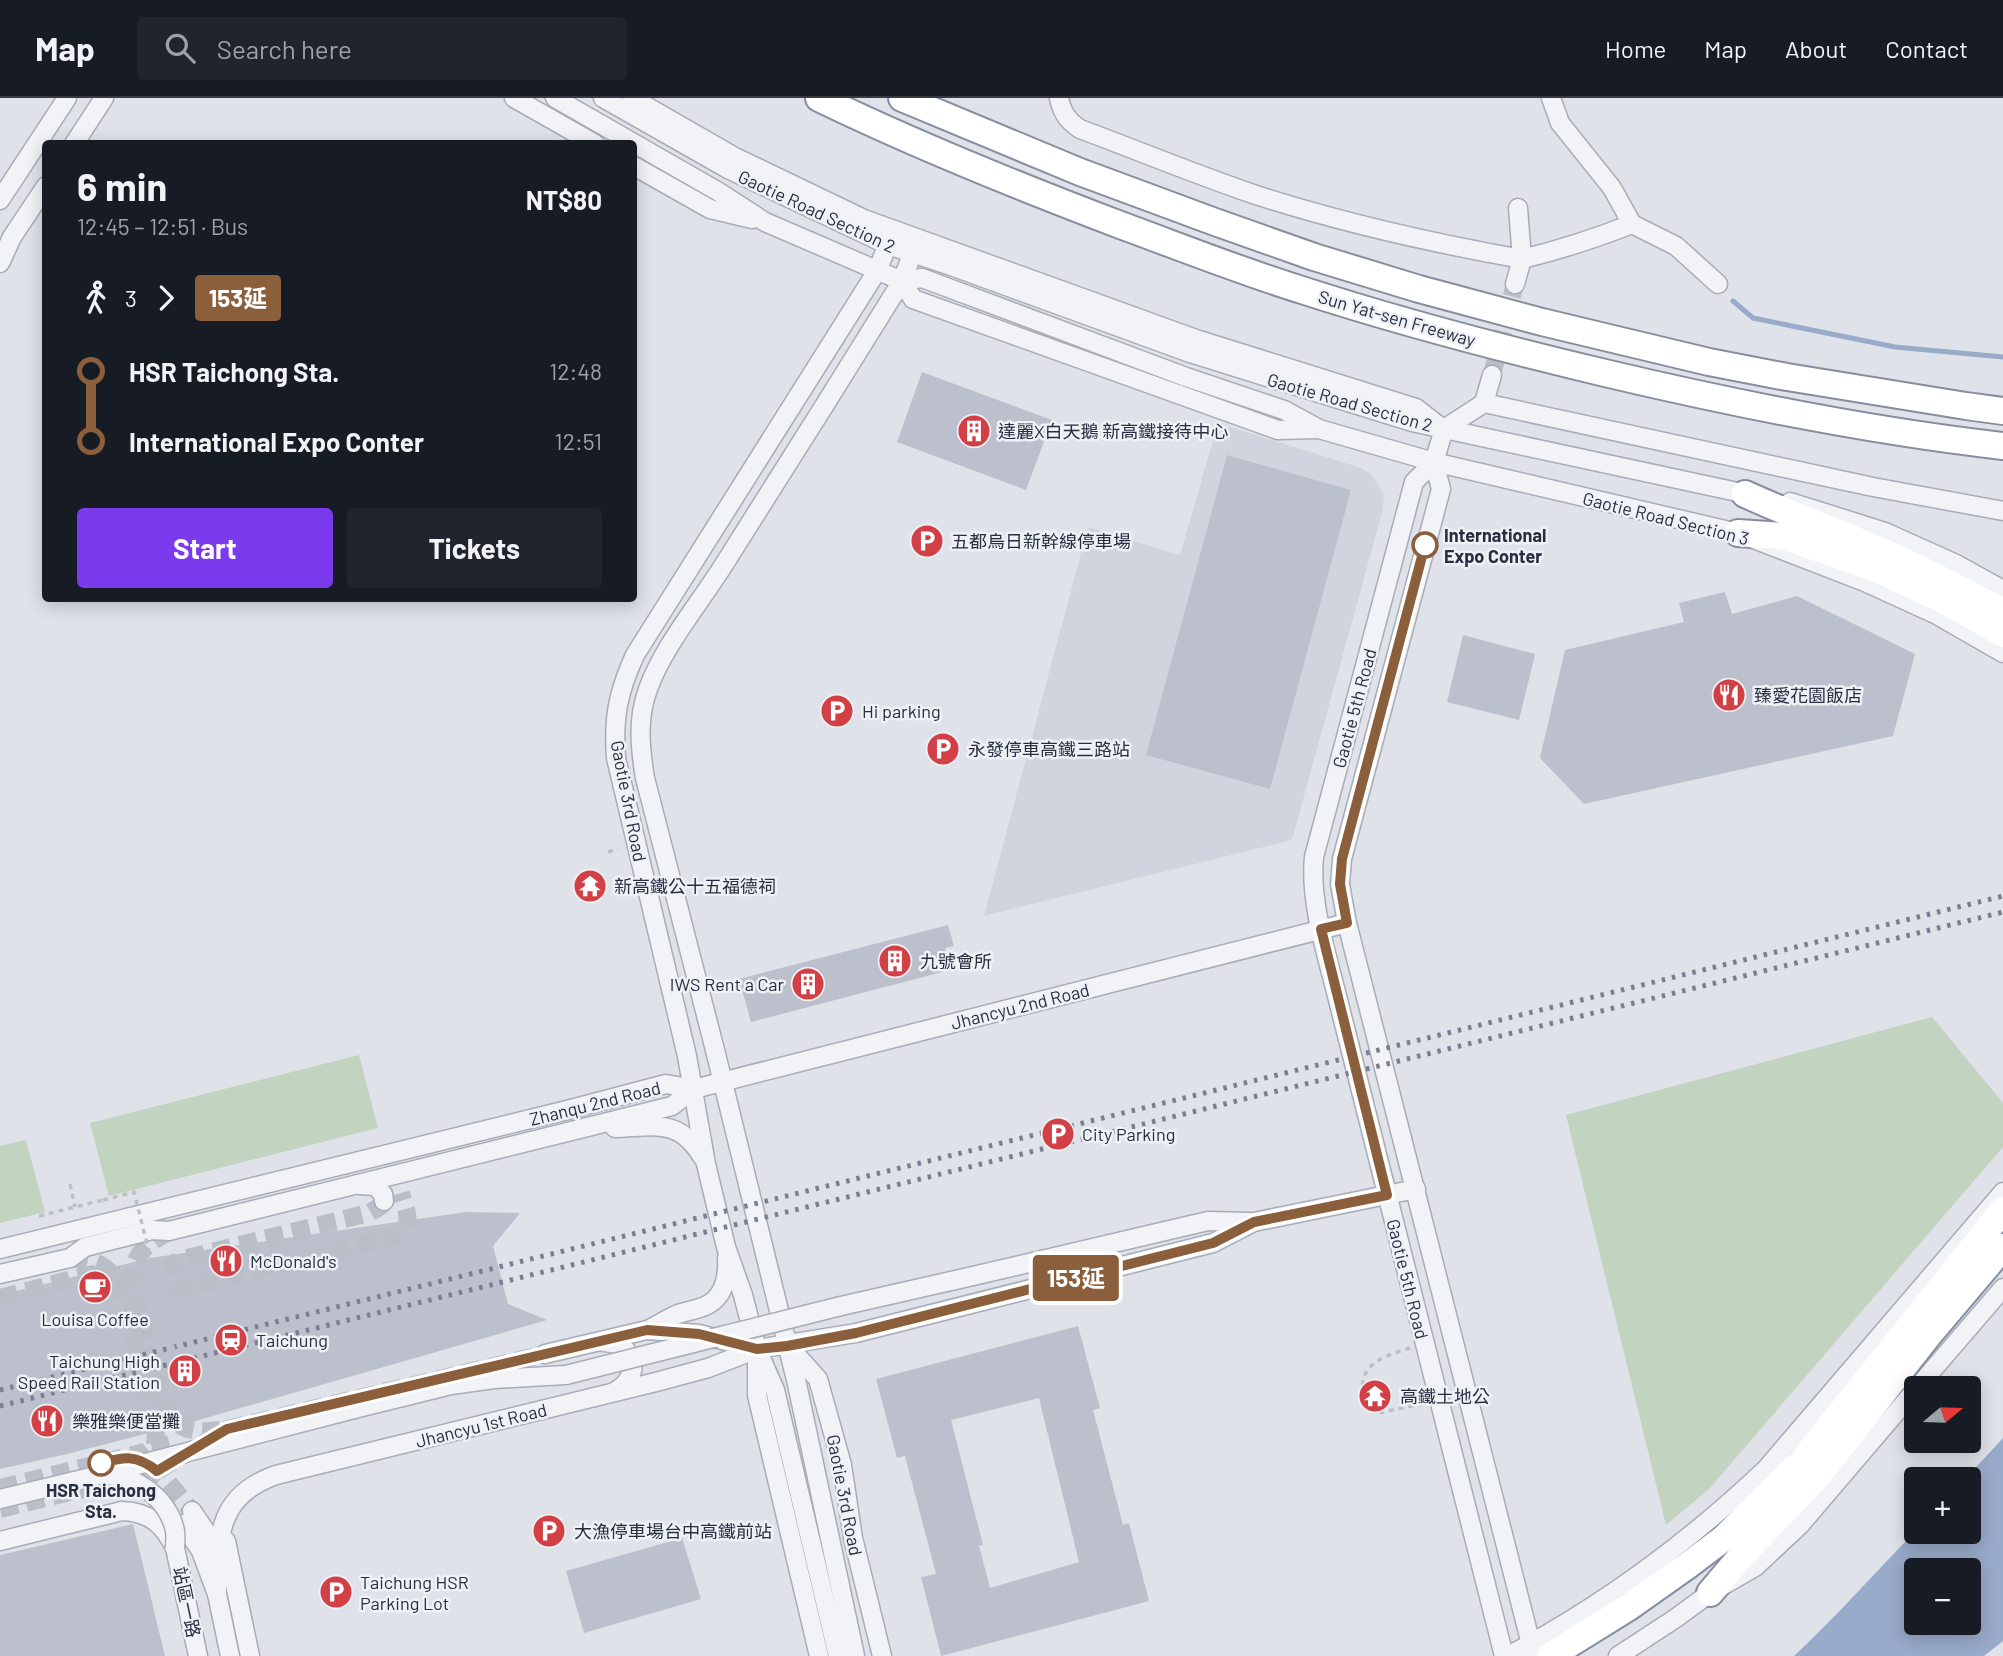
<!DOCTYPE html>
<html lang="en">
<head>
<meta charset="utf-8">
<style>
  body { margin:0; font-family:Barlow,"Noto Sans TC",sans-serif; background:#20242c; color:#f1f3f6; height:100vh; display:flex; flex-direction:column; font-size:26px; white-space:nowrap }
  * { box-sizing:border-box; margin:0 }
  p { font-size:23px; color:#9ea1a6 }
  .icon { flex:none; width:38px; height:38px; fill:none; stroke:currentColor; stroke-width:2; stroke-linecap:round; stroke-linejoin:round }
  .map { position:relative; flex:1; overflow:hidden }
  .side { position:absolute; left:42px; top:42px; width:595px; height:462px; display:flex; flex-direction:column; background:#171b24; border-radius:7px; box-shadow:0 4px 18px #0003 }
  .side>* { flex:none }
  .badge { padding:0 14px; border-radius:5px; font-size:24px; line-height:46px }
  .needle { width:46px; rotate:71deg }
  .buttons { position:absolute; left:1904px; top:1278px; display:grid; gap:14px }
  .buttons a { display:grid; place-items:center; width:77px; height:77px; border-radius:7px; background:#171b24; box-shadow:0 4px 18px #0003; font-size:35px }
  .map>.badge { position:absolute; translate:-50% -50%; box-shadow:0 0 0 4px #fff }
  .legs { display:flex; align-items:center; gap:10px; height:77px; padding:0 35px; font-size:23px }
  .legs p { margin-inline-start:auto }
  .summary { display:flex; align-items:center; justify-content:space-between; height:119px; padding:0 35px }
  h1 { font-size:38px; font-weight:700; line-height:52px }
  .primary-button { display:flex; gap:14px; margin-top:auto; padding:14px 35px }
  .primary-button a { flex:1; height:80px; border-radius:7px; background:#7c3aed; color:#fff; font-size:28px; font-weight:700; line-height:80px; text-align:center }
  .primary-button a+a { background:#20242c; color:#f1f3f6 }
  ul { padding:0 35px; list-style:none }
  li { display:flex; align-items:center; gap:24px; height:70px; font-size:26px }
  li i { display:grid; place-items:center; width:10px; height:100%; margin:0 9px; background:currentColor }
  li i::after { content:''; width:18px; height:18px; margin:-9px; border:5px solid; border-radius:50%; background:#171b24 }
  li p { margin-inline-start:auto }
  li:first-child i { background:linear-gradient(#0000 50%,currentColor 0) }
  li:last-child i { background:linear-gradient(currentColor 50%,#0000 0) }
  header { display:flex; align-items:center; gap:42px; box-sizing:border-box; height:98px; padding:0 35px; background:#171b24; border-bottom:2px solid #363941 }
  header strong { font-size:33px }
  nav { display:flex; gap:38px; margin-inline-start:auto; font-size:24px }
  .search { width:490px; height:63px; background:#20242c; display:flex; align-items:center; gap:18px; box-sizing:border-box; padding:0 24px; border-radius:7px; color:#9ea1a6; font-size:26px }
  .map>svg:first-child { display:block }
</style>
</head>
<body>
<header>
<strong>Map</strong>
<div class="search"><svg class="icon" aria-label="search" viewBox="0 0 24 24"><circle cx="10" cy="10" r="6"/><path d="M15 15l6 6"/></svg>Search here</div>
<nav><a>Home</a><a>Map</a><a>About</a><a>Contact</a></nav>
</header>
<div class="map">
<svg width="2003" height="1558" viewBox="0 0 2003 1558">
  <rect width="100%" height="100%" fill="#dfe2e9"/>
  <!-- built -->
  <polygon fill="#d1d4de" points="1218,325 1361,370 1371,376 1384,396 1383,411 1292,742 984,818 1088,429 1180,457"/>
  <!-- green -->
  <g fill="#c2d3c0">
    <polygon points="1932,919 2003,1005 2003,1049 1709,1391 1666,1427 1566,1017"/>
    <polygon points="359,957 378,1030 109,1098 90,1025"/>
    <polygon points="26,1042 45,1114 0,1125 0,1048"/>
  </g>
  <!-- water -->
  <path fill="#99abca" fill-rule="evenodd" d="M2003,1340v203l-19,15h-190c43,-40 81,-84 122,-125h53v-52h-4zM1916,1472h53v52h-53z"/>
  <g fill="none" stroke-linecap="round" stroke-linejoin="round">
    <!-- stream -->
    <polyline stroke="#99abca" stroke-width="5" points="1733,203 1753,220 1895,249 2003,259"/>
  </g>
  <!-- building -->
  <g fill="#bcc0cc" fill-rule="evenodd">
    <polygon points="922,274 1052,322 1026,392 897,344"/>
    <polygon points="1227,357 1351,392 1270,691 1146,657"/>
    <polygon points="1725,494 1732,516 1797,498 1915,556 1893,638 1584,706 1540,660 1565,552 1684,524 1679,505"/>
    <polygon points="1463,537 1535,556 1519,622 1447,604"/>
    <polygon points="948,827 954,848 945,850 950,872 751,924 739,881"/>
    <polygon points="466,1114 520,1115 493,1148 508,1206 547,1222 192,1324 67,1356 0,1371 0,1197 150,1160"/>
    <path d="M1078,1228l22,82 -7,2 30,115 6,-2 20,78 -208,55 -20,-79 15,-3 -31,-118 -8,2 -21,-79zM1039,1300l40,164 -89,26 -11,-42 4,-1 -32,-125z"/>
    <polygon points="133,1426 165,1558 0,1558 0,1457"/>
    <polygon points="682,1440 701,1501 584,1535 566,1473"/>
  </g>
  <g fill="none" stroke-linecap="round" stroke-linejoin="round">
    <!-- minor-tunnel -->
    <g stroke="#babec7" stroke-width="18" stroke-dasharray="18 9" stroke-linecap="butt">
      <polyline points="1492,277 1515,186"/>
      <path d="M384,1103l-3,5 -12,7 -190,47 -6,4c-2,7 1,18 5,24h8l210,-52c19,-11 10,-26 5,-43"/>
      <path d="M169,1133c-24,15 -39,24 -36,55l30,117c14,27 27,31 57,27"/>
      <path d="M70,1160c28,3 38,5 50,32l43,165 -1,10 -4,4"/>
      <polyline points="0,1200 88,1177 99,1175 114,1178"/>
      <polyline points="149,1367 167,1383 192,1413"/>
      <polyline points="0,1390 145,1354 155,1346 156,1331"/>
      <polyline points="0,1411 157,1373 227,1331 545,1256"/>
    </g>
    <defs>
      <g id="minor">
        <polyline points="514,0 595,46"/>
        <polyline points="555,0 719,94 765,124 902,183 922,180 1186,279 1284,312 1319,331 1434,364 1738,435 1865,484 1935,516 2003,555"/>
        <polyline points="603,0 728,71 888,147 951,168 1190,255 1412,324 1756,398"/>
        <polyline points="632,0 735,59 864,121 1196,241 1416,310 1438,327"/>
        <path d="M1059,0c3,15 9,23 21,31 59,22 117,46 176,66 87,28 176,48 266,64l-4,-51"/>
        <polyline points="74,46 104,0"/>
        <polyline points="634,68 710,111 752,121"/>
        <polyline points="0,102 67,0"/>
        <polyline points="1632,126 1676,148 1718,186"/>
        <polyline points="0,165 12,139 46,88"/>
        <polyline points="902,183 913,201 1278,332 1317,331"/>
        <path d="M1515,186l7,-25c38,-9 74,-21 110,-35l-20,-36 -52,-65 -9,-25"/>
        <polyline points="1484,305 1873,389 2003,413"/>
        <path d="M1444,331l-10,33 -20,20 -100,375c-5,48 16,108 27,155l163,644"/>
        <polyline points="1444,331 1484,305 1492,277"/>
        <polyline points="1434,364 1441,391 1342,761 1340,786 1347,825 1534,1558"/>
        <polyline points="1790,404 1885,434 1956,466 2003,492"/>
        <path d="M615,1030c39,-1 64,-11 88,30"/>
        <polyline points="360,1087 375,1088 383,1096 384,1103"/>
        <polyline points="0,1151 571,1011 666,986 694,991"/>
        <polyline points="0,1176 70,1160 85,1149 152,1132 169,1133 672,1008 694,991 1347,825"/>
        <polyline points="973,1178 1208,1123 1251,1124"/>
        <path d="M648,1232c10,-5 20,-12 30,-16 9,-3 18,-4 27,-8 19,-8 23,-29 22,-48"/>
        <path d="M603,1244c34,1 40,35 11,50"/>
        <polyline points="790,1250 818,1281 842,1367 853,1440 882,1558"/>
        <polyline points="545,1256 647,1232 699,1236 757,1251"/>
        <polyline points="757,1258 757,1297 819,1558"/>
        <polyline points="1917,1290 2003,1190"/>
        <polyline points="354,1311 451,1287 494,1281 566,1277"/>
        <polyline points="192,1413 221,1456"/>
        <polyline points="183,1426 201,1453 217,1496 230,1558"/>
        <path d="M0,1443l122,-30c28,1 42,14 53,37l23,108"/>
        <polyline points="226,1443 250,1558"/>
        <path d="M217,1496c1,-56 -1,-98 59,-119l380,-93 52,-14 49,-19 99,-16 357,-90 41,-21 162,-33"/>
        <path d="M838,1558l-63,-266 -18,-41 -14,-54 -17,-48 -20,-83 -19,-108 -71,-298c-3,-40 2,-66 19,-103l242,-384 17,-41"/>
        <path d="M855,1558l-58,-272 -82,-334 -70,-272c-5,-31 -8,-59 3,-89 15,-42 51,-85 75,-123 60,-94 120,-190 179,-285l16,-42"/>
        <path d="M1508,1558c96,-51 179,-112 258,-187l237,-277"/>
        <polyline points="1618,1558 1676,1520 1710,1495 1755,1469 1800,1427 1916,1291"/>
      </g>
      <g id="highway">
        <path d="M819,0c99,48 201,89 304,128 60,22 120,46 182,65 99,32 199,58 300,82 131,31 264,58 398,73"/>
        <polyline points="902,0 1080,74 1215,124 1314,159 1419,191 1542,224 1709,264 1787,279 1966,308 2003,313"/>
        <path d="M1745,396c46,21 93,38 139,58 40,18 80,39 119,60"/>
        <polyline points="1738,435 1782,438 1874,470 1945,503 2003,536"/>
        <polyline points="1710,1495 1743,1456 1817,1379 1931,1234 2003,1149"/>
        <polyline points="1550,1558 1629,1509 1687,1468 1724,1440 1801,1364 2003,1112"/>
      </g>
    </defs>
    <!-- minor casing -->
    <use href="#minor" stroke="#a8acb6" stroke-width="21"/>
    <!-- highway casing -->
    <use href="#highway" stroke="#868da0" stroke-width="30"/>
    <!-- path -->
    <g stroke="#bdc0c7" stroke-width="3.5" stroke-dasharray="5 5" stroke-linecap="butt">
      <polyline points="608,754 618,751"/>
      <polyline points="70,1086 75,1109"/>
      <polyline points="39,1118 103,1102"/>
      <path d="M1410,1250c-22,7 -51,14 -47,44 1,11 5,17 15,21l44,-9"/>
    </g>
    <!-- minor -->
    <use href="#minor" stroke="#f2f3f7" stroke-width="18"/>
    <!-- highway -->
    <use href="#highway" stroke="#fff" stroke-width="26"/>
    <!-- rail -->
    <g stroke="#787f93" stroke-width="5" stroke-dasharray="3.5 7" stroke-linecap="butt">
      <polyline points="0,1292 2003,798"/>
      <polyline points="0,1308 2003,814"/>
    </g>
    <defs>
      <g id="minor-bridge">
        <polyline points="566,1277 841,1208 973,1178"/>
        <path d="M110,1377c30,3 59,26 65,56 1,6 0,12 0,17"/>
        <polyline points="0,1401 95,1378 354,1311"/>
      </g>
    </defs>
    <!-- minor-bridge casing -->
    <use href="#minor-bridge" stroke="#a8acb6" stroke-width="21" stroke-linecap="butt"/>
    <!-- path-bridge -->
    <polyline stroke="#bdc0c7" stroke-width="3.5" stroke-dasharray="5 5" stroke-linecap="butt" points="103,1102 134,1094 193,1328"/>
    <!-- minor-bridge -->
    <use href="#minor-bridge" stroke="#f2f3f7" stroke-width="18"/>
  </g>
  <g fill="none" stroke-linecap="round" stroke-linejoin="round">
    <defs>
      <path id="line-1" d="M101,1365c23,-6 35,-9 56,8l70,-42 420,-99 52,4 58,15 30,-3 69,-13 357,-90 41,-21 133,-27 -66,-266 26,-6 -7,-39 2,-25 83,-314"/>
    </defs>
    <!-- line-1 casing -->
    <use href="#line-1" stroke="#fff" stroke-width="16"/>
    <!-- line-1 -->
    <use href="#line-1" stroke="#8b5e3c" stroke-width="10"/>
  </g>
  <!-- icons -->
  <defs>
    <symbol id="building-disc" viewBox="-11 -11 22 22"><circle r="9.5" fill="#d24046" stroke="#eef1f6"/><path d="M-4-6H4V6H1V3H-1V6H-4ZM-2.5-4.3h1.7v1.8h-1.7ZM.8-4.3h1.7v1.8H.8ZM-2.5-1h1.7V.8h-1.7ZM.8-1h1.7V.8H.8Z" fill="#fff"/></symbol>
    <symbol id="parking-disc" viewBox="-11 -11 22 22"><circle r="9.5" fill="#d24046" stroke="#eef1f6"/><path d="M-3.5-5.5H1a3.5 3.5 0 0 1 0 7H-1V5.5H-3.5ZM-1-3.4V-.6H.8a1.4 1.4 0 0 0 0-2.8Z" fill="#fff"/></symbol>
    <symbol id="restaurant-disc" viewBox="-11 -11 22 22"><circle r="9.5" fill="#d24046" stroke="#eef1f6"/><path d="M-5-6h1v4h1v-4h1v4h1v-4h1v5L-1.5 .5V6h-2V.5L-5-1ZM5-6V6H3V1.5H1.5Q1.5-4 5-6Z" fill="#fff"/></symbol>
    <symbol id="temple-disc" viewBox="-11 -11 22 22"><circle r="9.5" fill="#d24046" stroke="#eef1f6"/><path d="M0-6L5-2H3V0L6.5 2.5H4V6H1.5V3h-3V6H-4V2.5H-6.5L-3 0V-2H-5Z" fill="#fff"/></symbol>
    <symbol id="cafe-disc" viewBox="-11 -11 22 22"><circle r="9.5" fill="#d24046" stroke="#eef1f6"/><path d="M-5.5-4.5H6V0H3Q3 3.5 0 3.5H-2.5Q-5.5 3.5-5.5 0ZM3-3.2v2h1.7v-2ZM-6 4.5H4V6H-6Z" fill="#fff"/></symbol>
    <symbol id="station-disc" viewBox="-11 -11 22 22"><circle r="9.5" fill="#d24046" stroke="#eef1f6"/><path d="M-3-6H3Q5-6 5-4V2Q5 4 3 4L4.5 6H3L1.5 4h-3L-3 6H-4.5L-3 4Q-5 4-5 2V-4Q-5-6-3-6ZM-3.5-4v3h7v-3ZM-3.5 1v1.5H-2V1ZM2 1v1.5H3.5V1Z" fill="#fff"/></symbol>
  </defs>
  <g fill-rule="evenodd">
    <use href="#building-disc" x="955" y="314" width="38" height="38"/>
    <use href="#parking-disc" x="908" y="424" width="38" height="38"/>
    <use href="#restaurant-disc" x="1710" y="578" width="38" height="38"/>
    <use href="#parking-disc" x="818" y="594" width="38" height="38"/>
    <use href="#parking-disc" x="924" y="632" width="38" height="38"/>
    <use href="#temple-disc" x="571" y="769" width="38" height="38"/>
    <use href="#building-disc" x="876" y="844" width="38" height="38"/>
    <use href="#building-disc" x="789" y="867" width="38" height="38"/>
    <use href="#parking-disc" x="1039" y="1017" width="38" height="38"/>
    <use href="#restaurant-disc" x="207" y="1144" width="38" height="38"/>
    <use href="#cafe-disc" x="76" y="1170" width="38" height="38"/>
    <use href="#station-disc" x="212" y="1223" width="38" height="38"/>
    <use href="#building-disc" x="166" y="1254" width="38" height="38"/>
    <use href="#temple-disc" x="1356" y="1279" width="38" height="38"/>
    <use href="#restaurant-disc" x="28" y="1304" width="38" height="38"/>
    <use href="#parking-disc" x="530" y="1414" width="38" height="38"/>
    <use href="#parking-disc" x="317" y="1475" width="38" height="38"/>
  </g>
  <!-- markers -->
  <g fill="#fff" stroke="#8b5e3c" stroke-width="3.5">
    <circle cx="1425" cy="447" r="12"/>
    <circle cx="101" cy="1365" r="12"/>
  </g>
  <g text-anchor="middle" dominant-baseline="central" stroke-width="5" stroke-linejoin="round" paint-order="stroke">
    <!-- street labels -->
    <g font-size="18" fill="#272e40" stroke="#eef1f6">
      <text transform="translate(817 113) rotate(25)">Gaotie Road Section 2</text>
      <text transform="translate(1397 220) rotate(16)">Sun Yat-sen Freeway</text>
      <text transform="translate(1350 304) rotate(16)">Gaotie Road Section 2</text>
      <text transform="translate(1666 420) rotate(14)">Gaotie Road Section 3</text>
      <text transform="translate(1354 610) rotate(-75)">Gaotie 5th Road</text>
      <text transform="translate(629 703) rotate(79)">Gaotie 3rd Road</text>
      <text transform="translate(1020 908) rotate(-14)">Jhancyu 2nd Road</text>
      <text transform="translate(595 1005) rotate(-14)">Zhanqu 2nd Road</text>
      <text transform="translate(1408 1181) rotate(76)">Gaotie 5th Road</text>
      <text transform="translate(481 1327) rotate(-14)">Jhancyu 1st Road</text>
      <text transform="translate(845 1397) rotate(79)">Gaotie 3rd Road</text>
      <text transform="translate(187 1504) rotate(78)">站區一路</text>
    </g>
    <!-- poi labels -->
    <g font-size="18" fill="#272e40" stroke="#eef1f6" text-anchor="start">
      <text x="998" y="333">達麗X白天鵝 新高鐵接待中心</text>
      <text x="951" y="443">五都烏日新幹線停車場</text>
      <text x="1754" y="597">臻愛花園飯店</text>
      <text x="862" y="613">Hi parking</text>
      <text x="968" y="651">永發停車高鐵三路站</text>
      <text x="614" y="788">新高鐵公十五福德祠</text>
      <text x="920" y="863">九號會所</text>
      <text x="784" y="886" text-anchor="end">IWS Rent a Car</text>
      <text x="1082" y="1036">City Parking</text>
      <text x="250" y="1163">McDonald's</text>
      <text x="95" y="1221" text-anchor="middle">Louisa Coffee</text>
      <text x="256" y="1242">Taichung</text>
      <text x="160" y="1263" text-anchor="end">Taichung High<tspan x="160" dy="21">Speed Rail Station</tspan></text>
      <text x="1400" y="1298">高鐵土地公</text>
      <text x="72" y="1323">樂雅樂便當攤</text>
      <text x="574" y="1433">大漁停車場台中高鐵前站</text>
      <text x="360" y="1484">Taichung HSR<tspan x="360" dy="21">Parking Lot</tspan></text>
    </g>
    <!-- stop labels -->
    <g font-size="18" font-weight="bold" fill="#272e40" stroke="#eef1f6" text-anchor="start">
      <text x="1444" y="437">International<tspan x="1444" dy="21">Expo Conter</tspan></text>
      <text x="101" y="1392" text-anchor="middle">HSR Taichong<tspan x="101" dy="21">Sta.</tspan></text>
    </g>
  </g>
</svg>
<div class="buttons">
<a><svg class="needle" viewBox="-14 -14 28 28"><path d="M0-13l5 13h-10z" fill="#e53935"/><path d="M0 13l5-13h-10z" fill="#9ea1a6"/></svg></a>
<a>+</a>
<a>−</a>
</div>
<b class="badge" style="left:1076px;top:1180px;background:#8b5e3c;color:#fff">153延</b>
<section class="side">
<div class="summary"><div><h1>6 min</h1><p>12:45 – 12:51 · Bus</p></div><b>NT$80</b></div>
<div class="legs"><svg class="icon" aria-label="walk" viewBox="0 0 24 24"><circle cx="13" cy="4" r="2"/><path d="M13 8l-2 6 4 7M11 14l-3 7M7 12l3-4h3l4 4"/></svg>3<svg class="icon" aria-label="forward" viewBox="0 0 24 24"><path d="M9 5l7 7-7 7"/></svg><b class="badge" style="background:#8b5e3c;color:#fff">153延</b></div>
<ul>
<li><i style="color:#8b5e3c"></i><b>HSR Taichong Sta.</b><p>12:48</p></li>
<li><i style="color:#8b5e3c"></i><b>International Expo Conter</b><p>12:51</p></li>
</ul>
<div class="primary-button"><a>Start</a><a>Tickets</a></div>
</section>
</div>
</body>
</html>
